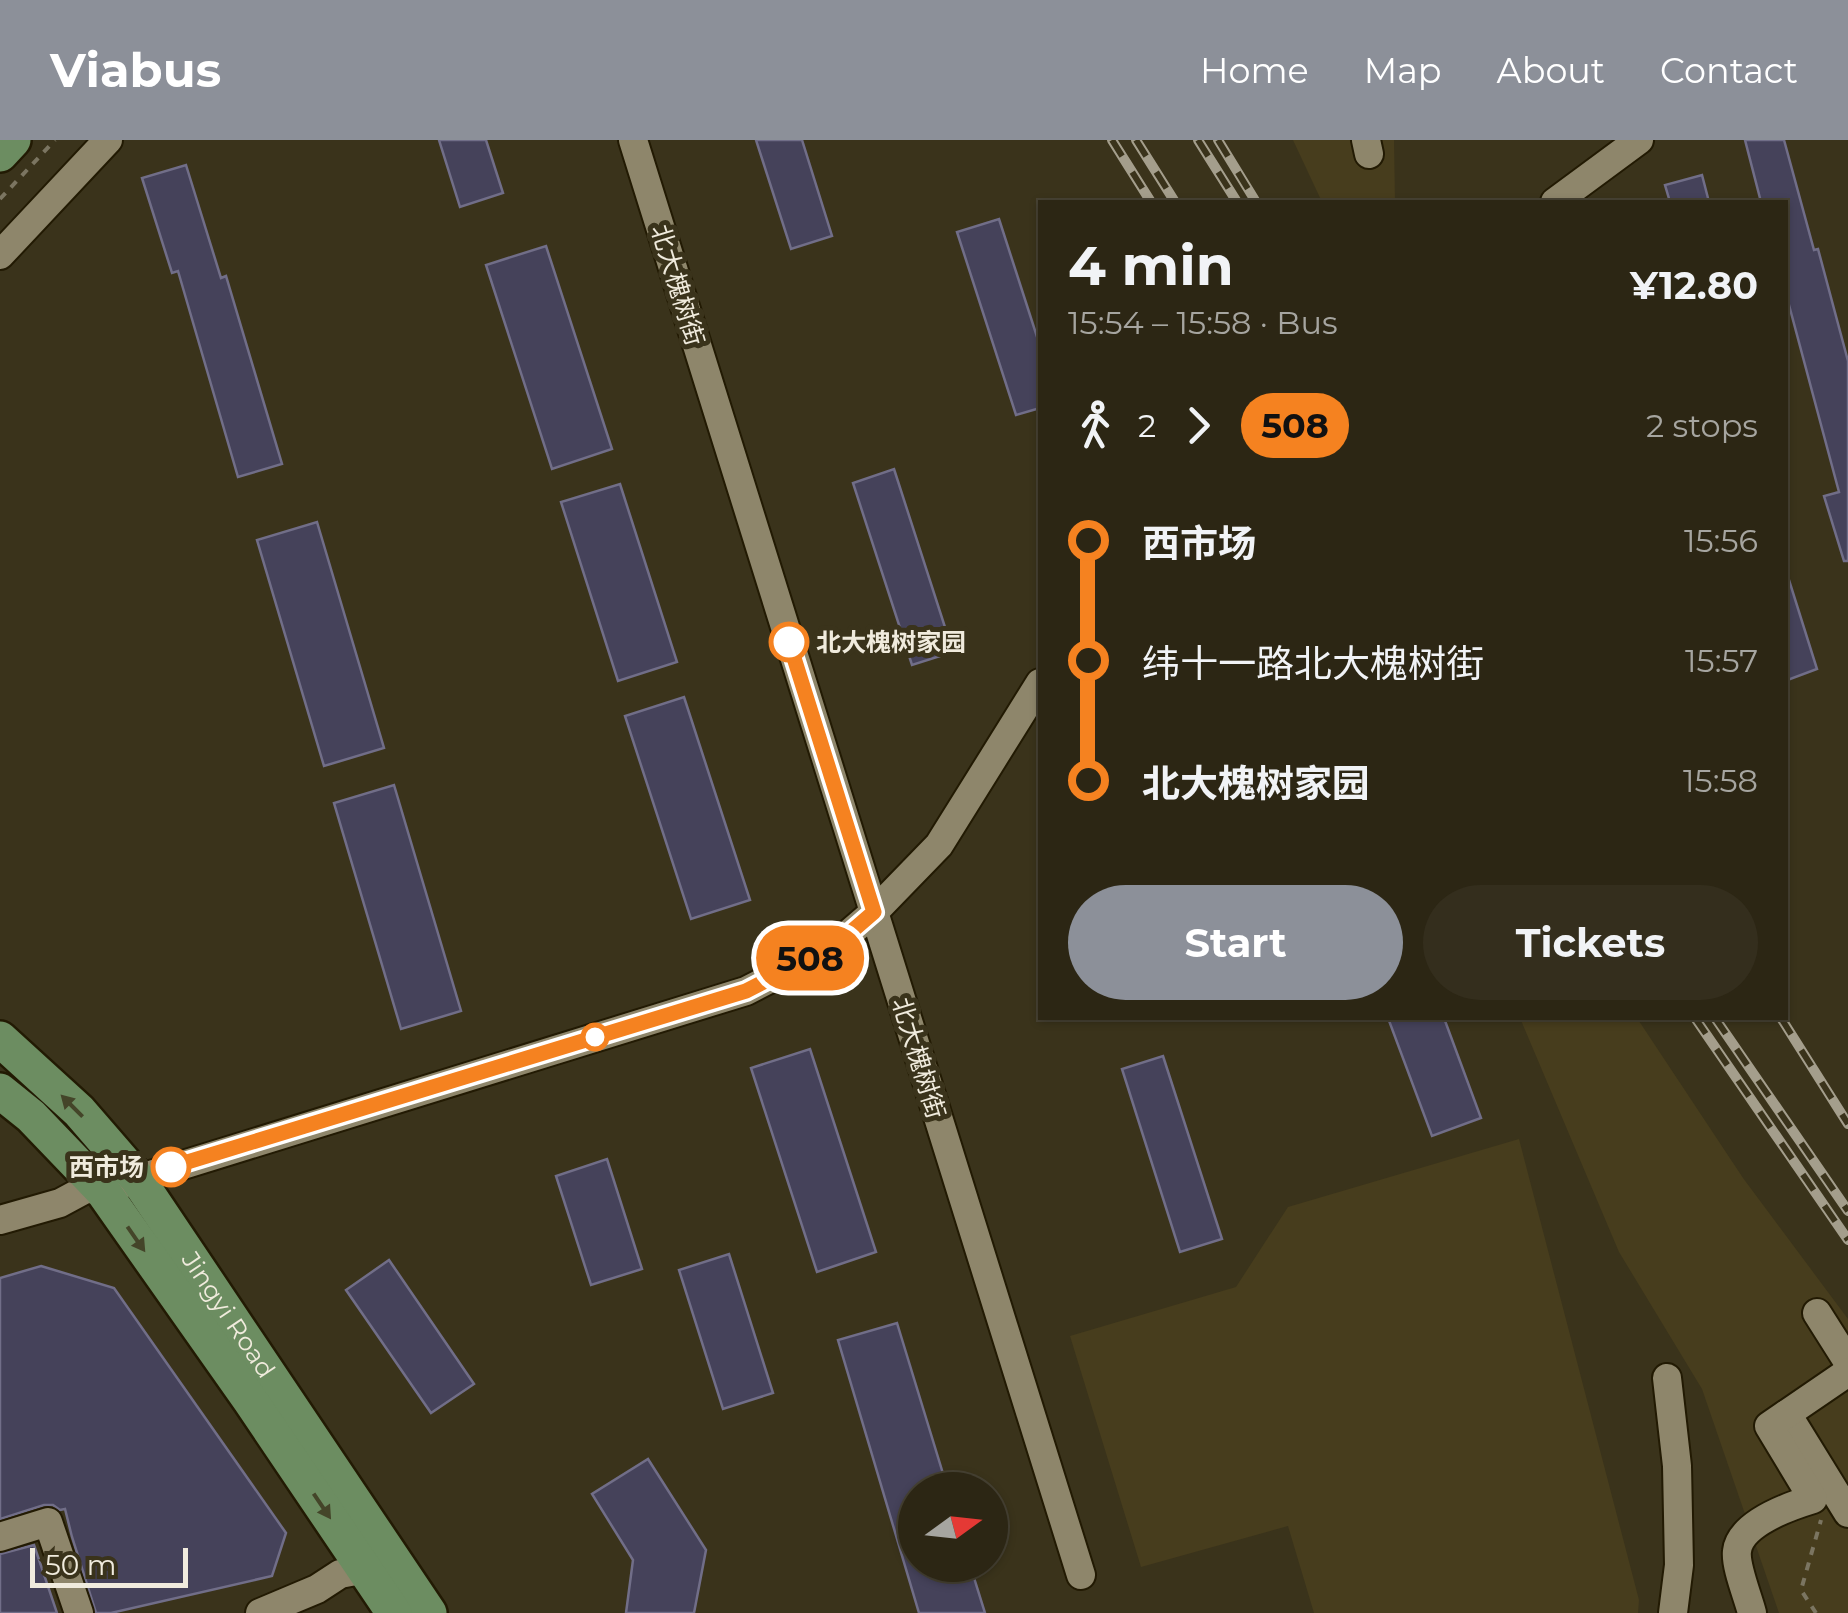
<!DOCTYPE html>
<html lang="en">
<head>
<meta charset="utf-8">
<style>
  body { margin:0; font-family:Montserrat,"Noto Sans SC",sans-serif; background:#342e1d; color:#f1f3f6; height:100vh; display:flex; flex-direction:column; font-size:38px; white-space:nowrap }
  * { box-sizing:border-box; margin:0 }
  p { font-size:32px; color:#a6a5a0 }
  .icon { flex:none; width:55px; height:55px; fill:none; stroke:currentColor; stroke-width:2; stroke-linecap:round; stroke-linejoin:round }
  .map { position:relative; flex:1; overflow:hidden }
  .drawer { position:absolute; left:1038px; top:60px; width:750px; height:820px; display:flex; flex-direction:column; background:#2c2614; border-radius:0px; box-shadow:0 2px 8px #0004,0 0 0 2px #484334 }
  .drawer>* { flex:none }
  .badge { padding:0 20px; border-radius:32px; font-size:35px; line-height:65px }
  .needle { width:65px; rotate:75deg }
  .tools { position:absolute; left:898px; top:1332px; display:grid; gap:20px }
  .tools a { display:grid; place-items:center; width:110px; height:110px; border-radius:50%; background:#2c2614; box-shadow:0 2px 8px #0004,0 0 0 2px #484334; font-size:50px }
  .scale { position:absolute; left:30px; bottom:25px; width:158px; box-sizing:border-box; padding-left:10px; border:5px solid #f0ebdd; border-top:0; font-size:28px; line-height:35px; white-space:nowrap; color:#f0ebdd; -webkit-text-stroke:8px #3a331b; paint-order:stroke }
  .map>.badge { position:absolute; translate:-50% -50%; box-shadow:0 0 0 5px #fff }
  .legs { display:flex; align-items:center; gap:15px; height:110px; padding:0 30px; font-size:32px }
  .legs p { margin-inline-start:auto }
  .summary { display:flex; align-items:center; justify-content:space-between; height:170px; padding:0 30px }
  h1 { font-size:55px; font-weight:700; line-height:75px }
  .button { display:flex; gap:20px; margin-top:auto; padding:20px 30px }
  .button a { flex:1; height:115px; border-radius:60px; background:#8c9099; color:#fff; font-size:40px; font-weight:700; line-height:115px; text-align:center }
  .button a+a { background:#342e1d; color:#f1f3f6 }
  ul { padding:0 30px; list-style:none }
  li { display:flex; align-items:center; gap:35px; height:120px; font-size:38px }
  li i { display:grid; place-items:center; width:15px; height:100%; margin:0 12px; background:currentColor }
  li i::after { content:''; width:25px; height:25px; margin:-12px; border:8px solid; border-radius:50%; background:#2c2614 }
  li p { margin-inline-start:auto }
  li:first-child i { background:linear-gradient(#0000 50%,currentColor 0) }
  li:last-child i { background:linear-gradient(currentColor 50%,#0000 0) }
  header { display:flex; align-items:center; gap:60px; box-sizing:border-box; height:140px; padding:0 50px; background:#8c9099; color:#fff }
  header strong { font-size:48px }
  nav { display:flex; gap:55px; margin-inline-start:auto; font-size:35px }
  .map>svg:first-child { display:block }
</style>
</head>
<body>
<header>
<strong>Viabus</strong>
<nav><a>Home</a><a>Map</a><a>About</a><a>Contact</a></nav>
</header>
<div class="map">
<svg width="1848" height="1473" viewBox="0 0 1848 1473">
  <rect width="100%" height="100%" fill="#3a331b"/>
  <!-- built -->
  <g fill="#473d1d">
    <polygon points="1293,0 1394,0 1395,62 1322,62"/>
    <polygon points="1520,878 1637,878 1743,1038 1848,1179 1848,1473 1779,1473 1702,1249 1619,1112"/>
    <polygon points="1519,999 1639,1460 1638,1473 1314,1473 1288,1386 1141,1427 1070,1196 1236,1147 1288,1067"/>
  </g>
  <!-- building -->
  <g fill="#45425a" stroke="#716e88" stroke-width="2.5">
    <polygon points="439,0 486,0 503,53 460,67"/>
    <polygon points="756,0 802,0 832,96 791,109"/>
    <polygon points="1745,0 1784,0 1814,110 1818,109 1848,221 1848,421 1844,421 1824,356 1839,352 1785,150 1785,62 1761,62"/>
    <polygon points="186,25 221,138 226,136 282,324 238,337 178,131 172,133 142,38"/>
    <polygon points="1702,35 1709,62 1670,62 1665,45"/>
    <polygon points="999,79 1040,206 1040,268 1016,275 957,92"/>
    <polygon points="546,106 612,309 552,329 486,125"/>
    <polygon points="894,329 953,512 912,525 853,343"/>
    <polygon points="620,344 677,522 618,541 561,362"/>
    <polygon points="317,382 384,608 324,626 257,400"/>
    <polygon points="1785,440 1789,440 1817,529 1785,541"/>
    <polygon points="684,557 750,760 691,779 625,576"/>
    <polygon points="394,645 461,871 401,889 334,663"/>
    <polygon points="1388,878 1444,878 1481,978 1432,996"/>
    <polygon points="810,909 876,1112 817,1132 751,928"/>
    <polygon points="1163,916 1222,1099 1180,1112 1122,929"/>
    <polygon points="607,1019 642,1129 591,1145 556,1036"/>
    <polygon points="729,1114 773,1253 723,1269 679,1130"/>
    <polygon points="389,1120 474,1244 431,1273 346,1150"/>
    <polygon points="41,1126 114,1148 286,1393 272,1436 111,1473 96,1473 72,1397 65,1369 60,1370 53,1365 44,1365 0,1379 0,1138"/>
    <polygon points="897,1183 948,1350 915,1350 915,1425 970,1425 985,1473 919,1473 838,1200"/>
    <polygon points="648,1319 706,1410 694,1473 626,1473 633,1420 592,1354"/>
    <polygon points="34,1405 57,1473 0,1473 0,1414"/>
  </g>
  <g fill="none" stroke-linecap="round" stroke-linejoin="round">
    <defs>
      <g id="minor">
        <polyline points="633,0 1081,1435"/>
        <polyline points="1366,0 1369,14"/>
        <polyline points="1555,62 1639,0"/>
        <polyline points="0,115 108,0"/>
        <polyline points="0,1080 60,1063 86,1049 102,1050 746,851 837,804 874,772 939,705 1040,543"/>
        <polyline points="1817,1173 1848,1222"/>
        <polyline points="1667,1238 1677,1326 1679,1425 1673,1473"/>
        <polyline points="1787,1274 1848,1373"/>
        <polyline points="0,1397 48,1382 79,1473"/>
        <polyline points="260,1473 317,1449 340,1434 366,1429"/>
        <path d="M1752,1473c-4,-16 -17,-47 -15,-62 3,-28 53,-45 76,-52l-44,-73 79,-54"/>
      </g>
      <g id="major">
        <polyline points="0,14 13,0"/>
        <path id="s1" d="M0,899l79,72 58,67 292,435"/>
        <polyline points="0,951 31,976 102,1050 250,1260 394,1473"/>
      </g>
    </defs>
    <!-- minor casing -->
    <use href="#minor" stroke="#221a03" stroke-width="32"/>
    <!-- major casing -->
    <use href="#major" stroke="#221a03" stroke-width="40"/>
    <!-- path -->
    <g stroke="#7b7561" stroke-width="4" stroke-dasharray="8 8" stroke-linecap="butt">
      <polyline points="0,59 55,0"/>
      <polyline points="1816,1473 1801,1450 1821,1380"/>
    </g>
    <!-- minor -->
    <use href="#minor" stroke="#8e866b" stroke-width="28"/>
    <!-- major -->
    <use href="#major" stroke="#6c8d61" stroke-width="35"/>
    <defs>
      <g id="rail">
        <polyline points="1112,0 1151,62"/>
        <polyline points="1136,0 1175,62"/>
        <polyline points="1198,0 1237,62"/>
        <polyline points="1218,0 1256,62"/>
        <polyline points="1695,878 1848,1100"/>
        <polyline points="1715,878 1848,1071"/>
        <polyline points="1781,878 1848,984"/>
      </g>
    </defs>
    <!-- rail casing -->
    <use href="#rail" stroke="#a49e8c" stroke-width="10"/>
    <!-- rail -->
    <use href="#rail" stroke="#3a331b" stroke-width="6" stroke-dasharray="19" stroke-linecap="butt"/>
  </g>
  <!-- one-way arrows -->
  <defs><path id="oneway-solid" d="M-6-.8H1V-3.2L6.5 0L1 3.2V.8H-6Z" transform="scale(2.5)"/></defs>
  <g fill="#444529">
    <use href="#oneway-solid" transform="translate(72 966) rotate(-135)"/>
    <use href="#oneway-solid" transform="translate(136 1099) rotate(55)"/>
    <use href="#oneway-solid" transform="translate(322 1366) rotate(56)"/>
  </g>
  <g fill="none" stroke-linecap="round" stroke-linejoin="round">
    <defs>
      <polyline id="line-1" points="171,1027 746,851 837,804 874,772 789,502"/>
    </defs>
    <!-- line-1 casing -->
    <use href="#line-1" stroke="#fff" stroke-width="22"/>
    <!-- line-1 -->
    <use href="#line-1" stroke="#f58220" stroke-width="15"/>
  </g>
  <!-- markers -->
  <g fill="#fff" stroke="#f58220" stroke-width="5">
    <circle cx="789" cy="502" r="18"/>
    <circle cx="595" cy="897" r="12"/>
    <circle cx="171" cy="1027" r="18"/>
  </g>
  <g text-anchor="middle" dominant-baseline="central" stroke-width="10" stroke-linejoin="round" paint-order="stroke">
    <!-- street labels -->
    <g font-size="25" fill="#f0ebdd" stroke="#3a331b">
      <text transform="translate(678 145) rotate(73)">北大槐树街</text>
      <text transform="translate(919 918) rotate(73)">北大槐树街</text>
      <text stroke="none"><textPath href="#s1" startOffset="360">Jingyi Road</textPath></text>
    </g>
    <!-- stop labels -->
    <g font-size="25" font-weight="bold" fill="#f0ebdd" stroke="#3a331b" text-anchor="start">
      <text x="816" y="502">北大槐树家园</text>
      <text x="144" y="1027" text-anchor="end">西市场</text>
    </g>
  </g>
</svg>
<div class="tools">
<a><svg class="needle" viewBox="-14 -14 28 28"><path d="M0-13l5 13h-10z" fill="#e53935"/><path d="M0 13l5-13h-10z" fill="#a6a5a0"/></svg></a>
</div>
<div class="scale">50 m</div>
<b class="badge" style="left:810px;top:818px;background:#f58220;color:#111">508</b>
<section class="drawer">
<div class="summary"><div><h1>4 min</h1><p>15:54 – 15:58 · Bus</p></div><b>¥12.80</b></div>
<div class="legs"><svg class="icon" aria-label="walk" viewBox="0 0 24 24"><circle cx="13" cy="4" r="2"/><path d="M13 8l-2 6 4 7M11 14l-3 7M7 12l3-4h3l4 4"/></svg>2<svg class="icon" aria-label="forward" viewBox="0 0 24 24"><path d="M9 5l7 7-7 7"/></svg><b class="badge" style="background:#f58220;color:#111">508</b><p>2 stops</p></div>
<ul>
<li><i style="color:#f58220"></i><b>西市场</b><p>15:56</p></li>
<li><i style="color:#f58220"></i><span>纬十一路北大槐树街</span><p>15:57</p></li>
<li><i style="color:#f58220"></i><b>北大槐树家园</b><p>15:58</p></li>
</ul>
<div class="button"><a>Start</a><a>Tickets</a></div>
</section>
</div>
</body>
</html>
